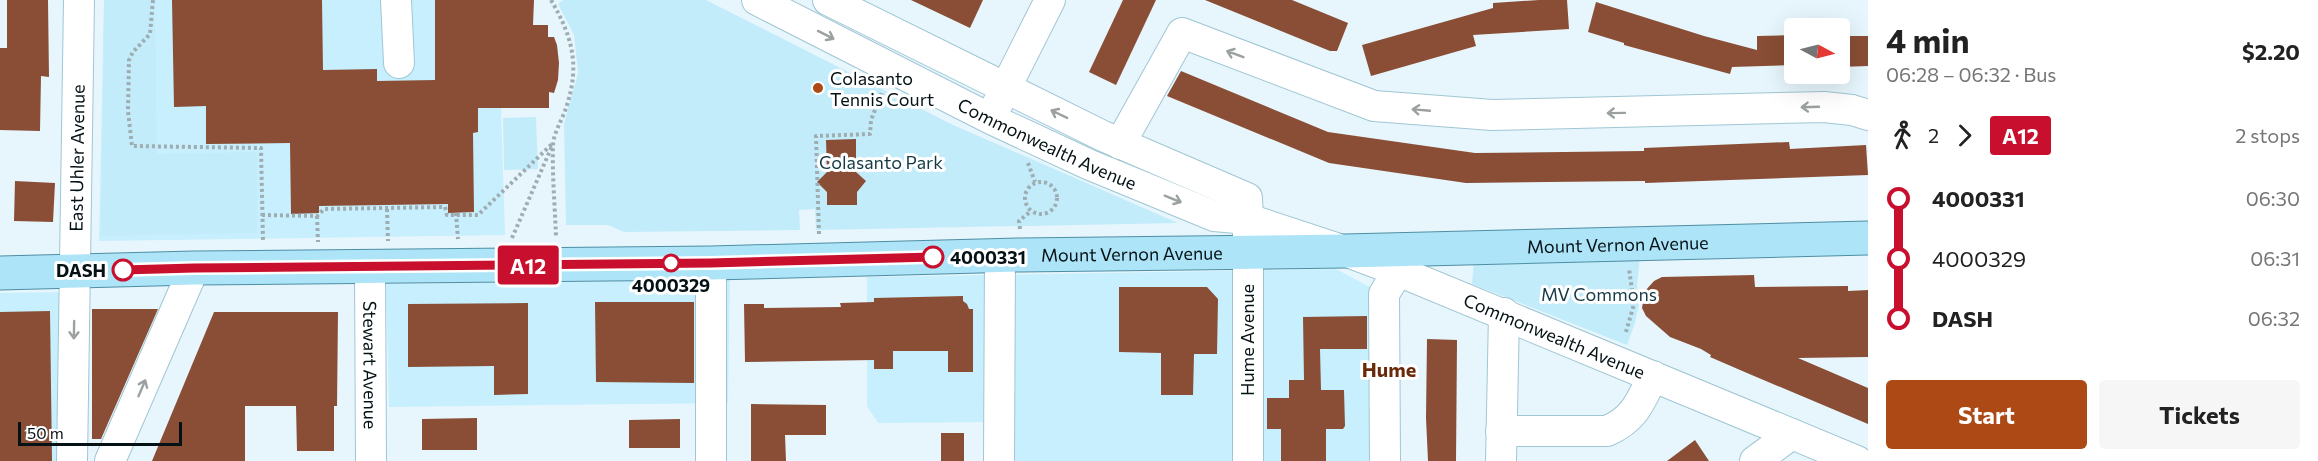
<!DOCTYPE html>
<html lang="en">
<head>
<meta charset="utf-8">
<style>
  body { margin:0; font-family:Commissioner,sans-serif; background:#f6f6f6; color:#222; height:100vh; display:flex; flex-direction:column; font-size:22px; white-space:nowrap }
  * { box-sizing:border-box; margin:0 }
  p { font-size:20px; color:#767676 }
  .icon { flex:none; width:33px; height:33px; fill:none; stroke:currentColor; stroke-width:2; stroke-linecap:round; stroke-linejoin:round }
  .map { position:relative; flex:1; overflow:hidden }
  .panel { display:flex; flex-direction:column; background:#fff; width:450px }
  .panel>* { flex:none }
  .badge { padding:0 12px; border-radius:4px; font-size:21px; line-height:39px }
  .needle { width:39px; rotate:97deg }
  .tools { position:absolute; left:1784px; top:18px; display:grid; gap:12px }
  .tools a { display:grid; place-items:center; width:66px; height:66px; border-radius:6px; background:#fff; box-shadow:0 6px 24px #0002; font-size:30px }
  .scale { position:absolute; left:18px; bottom:15px; width:164px; box-sizing:border-box; padding-left:6px; border:3px solid #041115; border-top:0; font-size:16px; line-height:21px; white-space:nowrap; color:#041115; -webkit-text-stroke:4px #fff; paint-order:stroke }
  .map>.badge { position:absolute; translate:-50% -50%; box-shadow:0 0 0 3px #fff }
  .legs { display:flex; align-items:center; gap:9px; height:66px; padding:0 18px; font-size:20px }
  .legs p { margin-inline-start:auto }
  .summary { display:flex; align-items:center; justify-content:space-between; height:102px; padding:0 18px }
  h1 { font-size:33px; font-weight:700; line-height:45px }
  .button { display:flex; gap:12px; margin-top:auto; padding:12px 18px }
  .button a { flex:1; height:69px; border-radius:6px; background:#ac4914; color:#fff; font-size:24px; font-weight:700; line-height:69px; text-align:center }
  .button a+a { background:#f6f6f6; color:#222 }
  ul { padding:0 18px; list-style:none }
  li { display:flex; align-items:center; gap:21px; height:60px; font-size:22px }
  li i { display:grid; place-items:center; width:9px; height:100%; margin:0 8px; background:currentColor }
  li i::after { content:''; width:15px; height:15px; margin:-8px; border:4px solid; border-radius:50%; background:#fff }
  li p { margin-inline-start:auto }
  li:first-child i { background:linear-gradient(#0000 50%,currentColor 0) }
  li:last-child i { background:linear-gradient(currentColor 50%,#0000 0) }
  main { display:flex; flex:1; min-height:0 }
  .map>svg:first-child { display:block }
</style>
</head>
<body>
<main>
<div class="map">
<svg width="1868" height="461" viewBox="0 0 1868 461">
  <rect width="100%" height="100%" fill="#e7f6fc"/>
  <!-- built -->
  <g fill="#c8effd">
    <polygon points="104,0 435,0 435,109 501,108 505,235 99,241"/>
    <polygon points="1336,269 1377,291 1376,461 1013,461 993,422 878,423 867,406 867,277"/>
    <polygon points="730,280 728,403 389,407 386,284"/>
    <polygon points="62,292 60,461 0,461 0,293"/>
  </g>
  <!-- green -->
  <g fill="#c3ecfb">
    <polygon points="104,0 155,0 157,154 257,152 257,233 101,236"/>
    <polygon points="563,0 706,0 951,124 1178,223 816,230 815,209 799,210 800,230 624,232 608,225 566,225 564,124 578,73 574,35 558,4"/>
    <polygon points="536,117 538,169 504,170 503,118"/>
    <polygon points="1640,257 1637,286 1639,304 1635,323 1627,345 1472,284 1474,259"/>
  </g>
  <!-- building -->
  <g fill="#894e35">
    <polygon points="7,0 48,0 49,77 41,76 40,131 0,130 0,48 7,48"/>
    <polygon points="172,0 322,0 323,70 377,69 377,81 435,80 435,0 534,0 533,25 548,25 548,37 554,37 557,45 559,63 558,80 554,93 549,92 549,108 478,108 478,132 473,133 474,212 448,213 448,204 319,206 319,213 291,214 290,143 206,144 206,106 174,107"/>
    <polygon points="911,0 983,0 970,28"/>
    <polygon points="1123,0 1156,0 1116,85 1089,72"/>
    <polygon points="1205,0 1292,0 1348,23 1337,51 1330,51"/>
    <polygon points="1539,0 1567,0 1569,29 1473,35 1476,46 1371,76 1362,45 1493,8 1493,3"/>
    <polygon points="1596,2 1704,36 1757,50 1757,36 1794,35 1794,65 1732,67 1730,74 1624,45 1624,43 1588,32"/>
    <polygon points="1850,36 1868,36 1868,66 1839,67 1839,37"/>
    <polygon points="1181,71 1328,132 1475,153 1644,151 1644,148 1789,142 1790,149 1866,145 1868,175 1645,183 1645,181 1466,183 1329,163 1167,96"/>
    <polygon points="856,139 856,172 866,181 857,192 857,205 827,205 827,192 817,182 827,172 826,140"/>
    <polygon points="15,181 55,183 53,222 14,221"/>
    <polygon points="1754,275 1755,287 1848,286 1848,291 1868,290 1868,357 1798,358 1868,388 1868,424 1747,373 1710,357 1711,355 1701,349 1670,337 1646,316 1642,308 1645,291 1654,281 1662,277"/>
    <polygon points="1119,287 1207,287 1218,299 1217,354 1194,354 1193,395 1161,395 1161,353 1119,352"/>
    <polygon points="963,296 963,301 967,304 969,309 973,309 973,372 948,372 948,351 893,351 893,369 874,369 874,360 745,362 744,304 764,304 764,308 841,307 840,303 874,302 874,298"/>
    <polygon points="595,302 694,302 694,383 596,382"/>
    <polygon points="528,303 528,394 494,395 494,366 408,367 408,304"/>
    <polygon points="92,309 158,309 101,439 92,439"/>
    <polygon points="50,311 52,461 0,461 0,312"/>
    <polygon points="214,312 338,312 337,406 334,406 334,451 297,451 296,406 245,406 245,461 152,461"/>
    <polygon points="1367,316 1367,349 1320,349 1321,390 1344,390 1345,426 1343,429 1326,429 1326,461 1281,461 1281,429 1267,429 1267,398 1289,398 1289,380 1304,380 1303,317"/>
    <polygon points="1427,339 1457,340 1456,461 1428,461 1426,418"/>
    <polygon points="751,404 826,405 826,435 785,435 786,461 751,461"/>
    <polygon points="477,418 477,450 422,450 422,419"/>
    <polygon points="680,419 680,448 629,448 629,420"/>
    <rect x="941" y="433" width="23" height="28"/>
    <polygon points="1695,440 1709,461 1667,461"/>
  </g>
  <g fill="none" stroke-linecap="round" stroke-linejoin="round">
    <defs>
      <g id="minor">
        <polyline points="396,0 399,63"/>
        <path id="s1" d="M757,0l234,119 99,46 124,51 34,3 97,32 53,20 459,190"/>
        <polyline points="828,0 1103,136 1247,198 1248,219 1248,461"/>
        <polyline points="997,105 1050,0"/>
        <polyline points="1120,144 1182,33 1374,106 1492,115 1824,107 1852,110 1868,115"/>
        <polyline points="711,263 711,461"/>
        <path id="s2" d="M370,267l1,194"/>
        <path d="M1501,431h106c28,-12 33,-29 46,-55"/>
        <path id="s3" d="M72,461l7,-461"/>
        <polyline points="110,461 194,268"/>
        <polyline points="999,461 1000,256"/>
        <polyline points="1385,461 1384,294 1398,271"/>
        <polyline points="1501,461 1504,313"/>
        <polyline points="1755,461 1792,434"/>
      </g>
      <g id="major">
        <path id="s4" d="M0,273l194,-5 517,-5 309,-8 325,-4 523,-13"/>
      </g>
    </defs>
    <!-- minor casing -->
    <use href="#minor" stroke="#a0c6d4" stroke-width="32"/>
    <!-- major casing -->
    <use href="#major" stroke="#4e8ea4" stroke-width="35"/>
    <!-- path -->
    <g stroke="#9eadb2" stroke-width="4" stroke-dasharray="3 3" stroke-linecap="butt">
      <polyline points="153,0 150,34 133,52 129,60 128,111 132,146 261,148 263,241"/>
      <path d="M551,0c21,36 29,64 16,105 -4,14 -13,26 -14,40 -1,30 2,62 3,92"/>
      <polyline points="1028,163 1035,182"/>
      <circle cx="1041" cy="198" r="16"/>
      <polyline points="387,209 388,241"/>
      <polyline points="456,213 458,239"/>
      <polyline points="262,215 317,216 324,209 445,207 447,215 478,215 553,143"/>
      <polyline points="317,216 318,242"/>
      <polyline points="1020,229 1019,221 1031,211"/>
      <polyline points="819,234 816,136 870,134 871,120 882,92"/>
      <polyline points="512,238 552,146"/>
      <polyline points="1626,332 1634,304 1629,269"/>
    </g>
    <!-- minor -->
    <use href="#minor" stroke="#fff" stroke-width="30"/>
    <!-- major -->
    <use href="#major" stroke="#ade4f7" stroke-width="33"/>
  </g>
  <!-- one-way arrows -->
  <defs><path id="oneway-shaft" d="M-6 0H5M1.5-3L5.5 0L1.5 3" fill="none" stroke-width="1.6" stroke-linecap="round" stroke-linejoin="round" transform="scale(1.5)"/></defs>
  <g stroke="#9ba0a1">
    <use href="#oneway-shaft" transform="translate(826 35) rotate(27)"/>
    <use href="#oneway-shaft" transform="translate(1235 54) rotate(-159)"/>
    <use href="#oneway-shaft" transform="translate(1810 107) rotate(178)"/>
    <use href="#oneway-shaft" transform="translate(1421 110) rotate(-175)"/>
    <use href="#oneway-shaft" transform="translate(1616 113) rotate(179)"/>
    <use href="#oneway-shaft" transform="translate(1059 114) rotate(-154)"/>
    <use href="#oneway-shaft" transform="translate(1173 199) rotate(22)"/>
    <use href="#oneway-shaft" transform="translate(74 330) rotate(91)"/>
    <use href="#oneway-shaft" transform="translate(142 388) rotate(-67)"/>
  </g>
  <g fill="none" stroke-linecap="round" stroke-linejoin="round">
    <defs>
      <polyline id="line-1" points="123,270 194,268 711,263 933,257"/>
    </defs>
    <!-- line-1 casing -->
    <use href="#line-1" stroke="#fff" stroke-width="14"/>
    <!-- line-1 -->
    <use href="#line-1" stroke="#c8102e" stroke-width="9"/>
  </g>
  <!-- markers -->
  <circle fill="#ac4914" stroke="#fff" stroke-width="2" cx="818" cy="88" r="6"/>
  <g fill="#fff" stroke="#c8102e" stroke-width="3">
    <circle cx="933" cy="257" r="10"/>
    <circle cx="671" cy="263" r="8"/>
    <circle cx="123" cy="270" r="10"/>
  </g>
  <g text-anchor="middle" dominant-baseline="central" stroke-width="6" stroke-linejoin="round" paint-order="stroke">
    <!-- poi labels -->
    <g font-size="18" fill="#041115" stroke="#fff" text-anchor="start">
      <text x="830" y="78">Colasanto<tspan x="830" dy="21">Tennis Court</tspan></text>
    </g>
    <!-- street labels -->
    <g font-size="18" fill="#041115" stroke="#fff">
      <text stroke="none"><textPath href="#s1" startOffset="324">Commonwealth Avenue</textPath></text>
      <text stroke="none"><textPath href="#s3" startOffset="303">East Uhler Avenue</textPath></text>
      <text stroke="none"><textPath href="#s4" startOffset="1618">Mount Vernon Avenue</textPath></text>
      <text stroke="none"><textPath href="#s4" startOffset="1132">Mount Vernon Avenue</textPath></text>
      <text stroke="none"><textPath href="#s1" startOffset="868">Commonwealth Avenue</textPath></text>
      <text transform="translate(1247 340) rotate(-90)">Hume Avenue</text>
      <text stroke="none"><textPath href="#s2" startOffset="98">Stewart Avenue</textPath></text>
    </g>
    <!-- park labels -->
    <g font-size="18" fill="#143a46" stroke="#fff">
      <text x="881" y="162">Colasanto Park</text>
      <text x="1599" y="294">MV Commons</text>
    </g>
    <!-- stop labels -->
    <g font-size="18" font-weight="bold" fill="#041115" stroke="#fff" text-anchor="start">
      <text x="950" y="257">4000331</text>
      <text x="106" y="270" text-anchor="end">DASH</text>
      <text x="671" y="285" text-anchor="middle">4000329</text>
    </g>
    <!-- neighbourhood labels -->
    <g font-size="20" font-weight="bold" fill="#6a2a0a" stroke="#fff">
      <text x="1389" y="369">Hume</text>
    </g>
  </g>
</svg>
<div class="tools">
<a><svg class="needle" viewBox="-14 -14 28 28"><path d="M0-13l5 13h-10z" fill="#e53935"/><path d="M0 13l5-13h-10z" fill="#767676"/></svg></a>
</div>
<div class="scale">50 m</div>
<b class="badge" style="left:528px;top:265px;background:#c8102e;color:#fff">A12</b>
</div>
<section class="panel">
<div class="summary"><div><h1>4 min</h1><p>06:28 – 06:32 · Bus</p></div><b>$2.20</b></div>
<div class="legs"><svg class="icon" aria-label="walk" viewBox="0 0 24 24"><circle cx="13" cy="4" r="2"/><path d="M13 8l-2 6 4 7M11 14l-3 7M7 12l3-4h3l4 4"/></svg>2<svg class="icon" aria-label="forward" viewBox="0 0 24 24"><path d="M9 5l7 7-7 7"/></svg><b class="badge" style="background:#c8102e;color:#fff">A12</b><p>2 stops</p></div>
<ul>
<li><i style="color:#c8102e"></i><b>4000331</b><p>06:30</p></li>
<li><i style="color:#c8102e"></i><span>4000329</span><p>06:31</p></li>
<li><i style="color:#c8102e"></i><b>DASH</b><p>06:32</p></li>
</ul>
<div class="button"><a>Start</a><a>Tickets</a></div>
</section>
</main>
</body>
</html>
